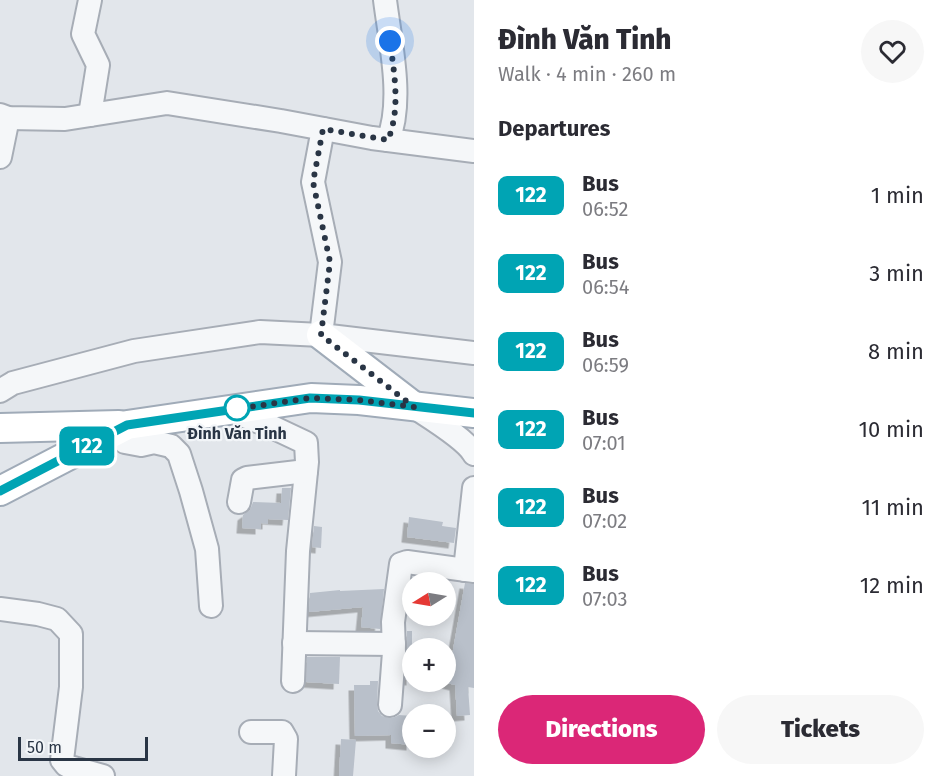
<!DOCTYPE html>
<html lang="en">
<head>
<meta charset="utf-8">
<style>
  body { margin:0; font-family:"Fira Sans",sans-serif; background:#f7f7f7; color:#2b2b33; height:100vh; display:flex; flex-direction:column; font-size:22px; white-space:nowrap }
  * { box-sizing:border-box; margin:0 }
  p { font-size:20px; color:#7c7c81 }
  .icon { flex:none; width:33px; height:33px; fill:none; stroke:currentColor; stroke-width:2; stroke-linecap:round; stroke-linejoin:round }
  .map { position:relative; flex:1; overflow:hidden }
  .side { display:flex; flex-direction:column; background:#fff; width:474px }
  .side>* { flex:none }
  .badge { padding:0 12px; border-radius:9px; font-size:21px; line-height:39px }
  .needle { width:39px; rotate:259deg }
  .fabs { position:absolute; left:402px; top:572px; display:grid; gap:12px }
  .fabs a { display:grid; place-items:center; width:54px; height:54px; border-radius:50%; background:#fff; box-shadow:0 3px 15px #0003; font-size:30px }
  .scale { position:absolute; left:18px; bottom:15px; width:130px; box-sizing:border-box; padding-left:6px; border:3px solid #293545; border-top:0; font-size:16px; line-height:21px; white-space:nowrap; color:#293545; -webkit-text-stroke:4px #f2f5f8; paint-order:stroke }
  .you { position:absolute; width:30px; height:30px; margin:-15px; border:4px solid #fff; border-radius:50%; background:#1a73e8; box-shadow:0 0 0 9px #1a73e833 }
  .map>.badge { position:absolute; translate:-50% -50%; box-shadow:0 0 0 3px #fff }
  h2 { padding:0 24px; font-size:22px; line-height:54px }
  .round { display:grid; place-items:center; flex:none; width:63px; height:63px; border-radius:32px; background:#f7f7f7 }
  .headline { display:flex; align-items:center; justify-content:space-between; height:102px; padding:0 24px }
  h1 { font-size:28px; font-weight:800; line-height:45px }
  .action { display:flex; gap:12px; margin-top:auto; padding:12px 24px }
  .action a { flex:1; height:69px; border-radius:36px; background:#db2777; color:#fff; font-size:24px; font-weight:800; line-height:69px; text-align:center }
  .action a+a { background:#f7f7f7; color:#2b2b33 }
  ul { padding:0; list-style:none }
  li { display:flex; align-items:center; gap:18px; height:78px; padding:0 24px }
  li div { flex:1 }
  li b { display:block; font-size:22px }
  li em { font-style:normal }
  li .badge { min-width:66px; font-weight:700; text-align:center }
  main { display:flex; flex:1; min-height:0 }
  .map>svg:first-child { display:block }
</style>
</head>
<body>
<main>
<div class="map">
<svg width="474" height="776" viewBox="0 0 474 776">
  <defs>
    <filter id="shadow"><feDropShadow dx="-5.5" dy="5.5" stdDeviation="0" flood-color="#0004"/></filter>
  </defs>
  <rect width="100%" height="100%" fill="#e2e6eb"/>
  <!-- building -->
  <g fill="#b9c0ca" filter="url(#shadow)">
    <polygon points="282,488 291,488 288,520 268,519 268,524 261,523 261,529 242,528 243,515 250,510 253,502 281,503"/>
    <polygon points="409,517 443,522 442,526 456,528 454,543 407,537"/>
    <polygon points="314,526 322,527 321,548 312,547"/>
    <polygon points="465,583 474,584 474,688 468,687 470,715 457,716 455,685 447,683"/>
    <polygon points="384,589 380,629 361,627 363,607 309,612 310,593 340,590 340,591"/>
    <polygon points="407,631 412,631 412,680 405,679 407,653"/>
    <polygon points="307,657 340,657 339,684 306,682"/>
    <polygon points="370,681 378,681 377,705 378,711 382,716 390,718 395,717 399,715 412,716 412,745 391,743 391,735 355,736 354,685 370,685"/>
    <polygon points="341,739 356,740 353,776 339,776"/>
  </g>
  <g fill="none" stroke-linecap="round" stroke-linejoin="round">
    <defs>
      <g id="minor">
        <path d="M385,0c5,41 19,101 3,140"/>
        <polyline points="0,115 8,118 65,119 167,103 281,121 372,138 474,151"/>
        <polyline points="90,115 98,65 83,34 90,0"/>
        <polyline points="0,157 8,118"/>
        <polyline points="321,335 330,262 313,182 323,129"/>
        <polyline points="0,391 13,383 134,351 260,332 321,335 474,353"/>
        <path d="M414,407c15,10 52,32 60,47"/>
        <polyline points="229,410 270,426 306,443 307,462 298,551 293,681"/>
        <polyline points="127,425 122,436 125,442 141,445 154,442 171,446 179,454 191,491 207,549 211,606"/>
        <polyline points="239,502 243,480 247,478 306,471"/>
        <polyline points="465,570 474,488"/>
        <polyline points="0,609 38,614 57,619 71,634 71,687 62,760 66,765 70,767 103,776"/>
        <polyline points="294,643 394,644"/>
        <polyline points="390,705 394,652 393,622 401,564 407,562 474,571"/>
        <polyline points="251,732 282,732 286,739 284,776"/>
      </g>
      <g id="major">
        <polyline points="321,335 412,405"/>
        <polyline points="0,428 119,425"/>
        <polyline points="0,491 127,425 311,398 359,400 474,413"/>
      </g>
    </defs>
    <!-- minor casing -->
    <use href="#minor" stroke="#a7adb6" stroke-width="26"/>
    <!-- major casing -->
    <use href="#major" stroke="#a0abb8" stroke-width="32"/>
    <!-- minor -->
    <use href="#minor" stroke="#f5f7f9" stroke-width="22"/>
    <!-- major -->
    <use href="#major" stroke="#fff" stroke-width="28"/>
  </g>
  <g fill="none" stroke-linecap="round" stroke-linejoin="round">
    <defs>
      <polyline id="line" points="0,491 127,425 310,398 359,400 474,413"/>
    </defs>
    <!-- line casing -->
    <use href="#line" stroke="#fff" stroke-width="14"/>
    <!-- line -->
    <use href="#line" stroke="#00a4b4" stroke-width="9"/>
    <!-- walk -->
    <path stroke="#293545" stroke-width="6" stroke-dasharray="0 10.8" d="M237,408l-8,2 81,-12 49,2 55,7 -93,-72 9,-73 -17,-80 10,-53 65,11c13,-32 6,-67 2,-99"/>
  </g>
  <!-- markers -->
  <circle fill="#fff" stroke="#00a4b4" stroke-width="3" cx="237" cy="408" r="12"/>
  <g text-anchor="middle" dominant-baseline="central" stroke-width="4.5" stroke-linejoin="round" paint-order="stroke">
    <!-- stop labels -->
    <g font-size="16" font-weight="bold" fill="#293545" stroke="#f2f5f8">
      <text x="237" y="433">Đình Văn Tinh</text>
    </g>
  </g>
</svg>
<div class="fabs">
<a><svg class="needle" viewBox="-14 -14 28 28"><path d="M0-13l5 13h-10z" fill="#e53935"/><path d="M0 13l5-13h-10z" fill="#7c7c81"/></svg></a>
<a>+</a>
<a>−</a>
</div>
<div class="scale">50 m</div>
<div class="you" style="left:390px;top:41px"></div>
<b class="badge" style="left:87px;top:446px;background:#00a4b4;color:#fff">122</b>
</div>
<section class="side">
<div class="headline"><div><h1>Đình Văn Tinh</h1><p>Walk · 4 min · 260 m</p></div><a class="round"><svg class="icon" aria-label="heart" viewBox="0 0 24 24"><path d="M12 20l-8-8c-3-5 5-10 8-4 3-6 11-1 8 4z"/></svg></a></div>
<h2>Departures</h2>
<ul>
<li><span class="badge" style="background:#00a4b4;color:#fff">122</span><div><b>Bus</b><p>06:52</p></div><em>1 min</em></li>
<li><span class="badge" style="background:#00a4b4;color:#fff">122</span><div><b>Bus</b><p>06:54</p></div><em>3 min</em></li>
<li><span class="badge" style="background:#00a4b4;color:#fff">122</span><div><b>Bus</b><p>06:59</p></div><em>8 min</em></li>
<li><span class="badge" style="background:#00a4b4;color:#fff">122</span><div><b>Bus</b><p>07:01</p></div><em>10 min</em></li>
<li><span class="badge" style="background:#00a4b4;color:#fff">122</span><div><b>Bus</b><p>07:02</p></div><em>11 min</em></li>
<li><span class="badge" style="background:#00a4b4;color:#fff">122</span><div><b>Bus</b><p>07:03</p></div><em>12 min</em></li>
</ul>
<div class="action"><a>Directions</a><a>Tickets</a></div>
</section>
</main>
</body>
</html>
